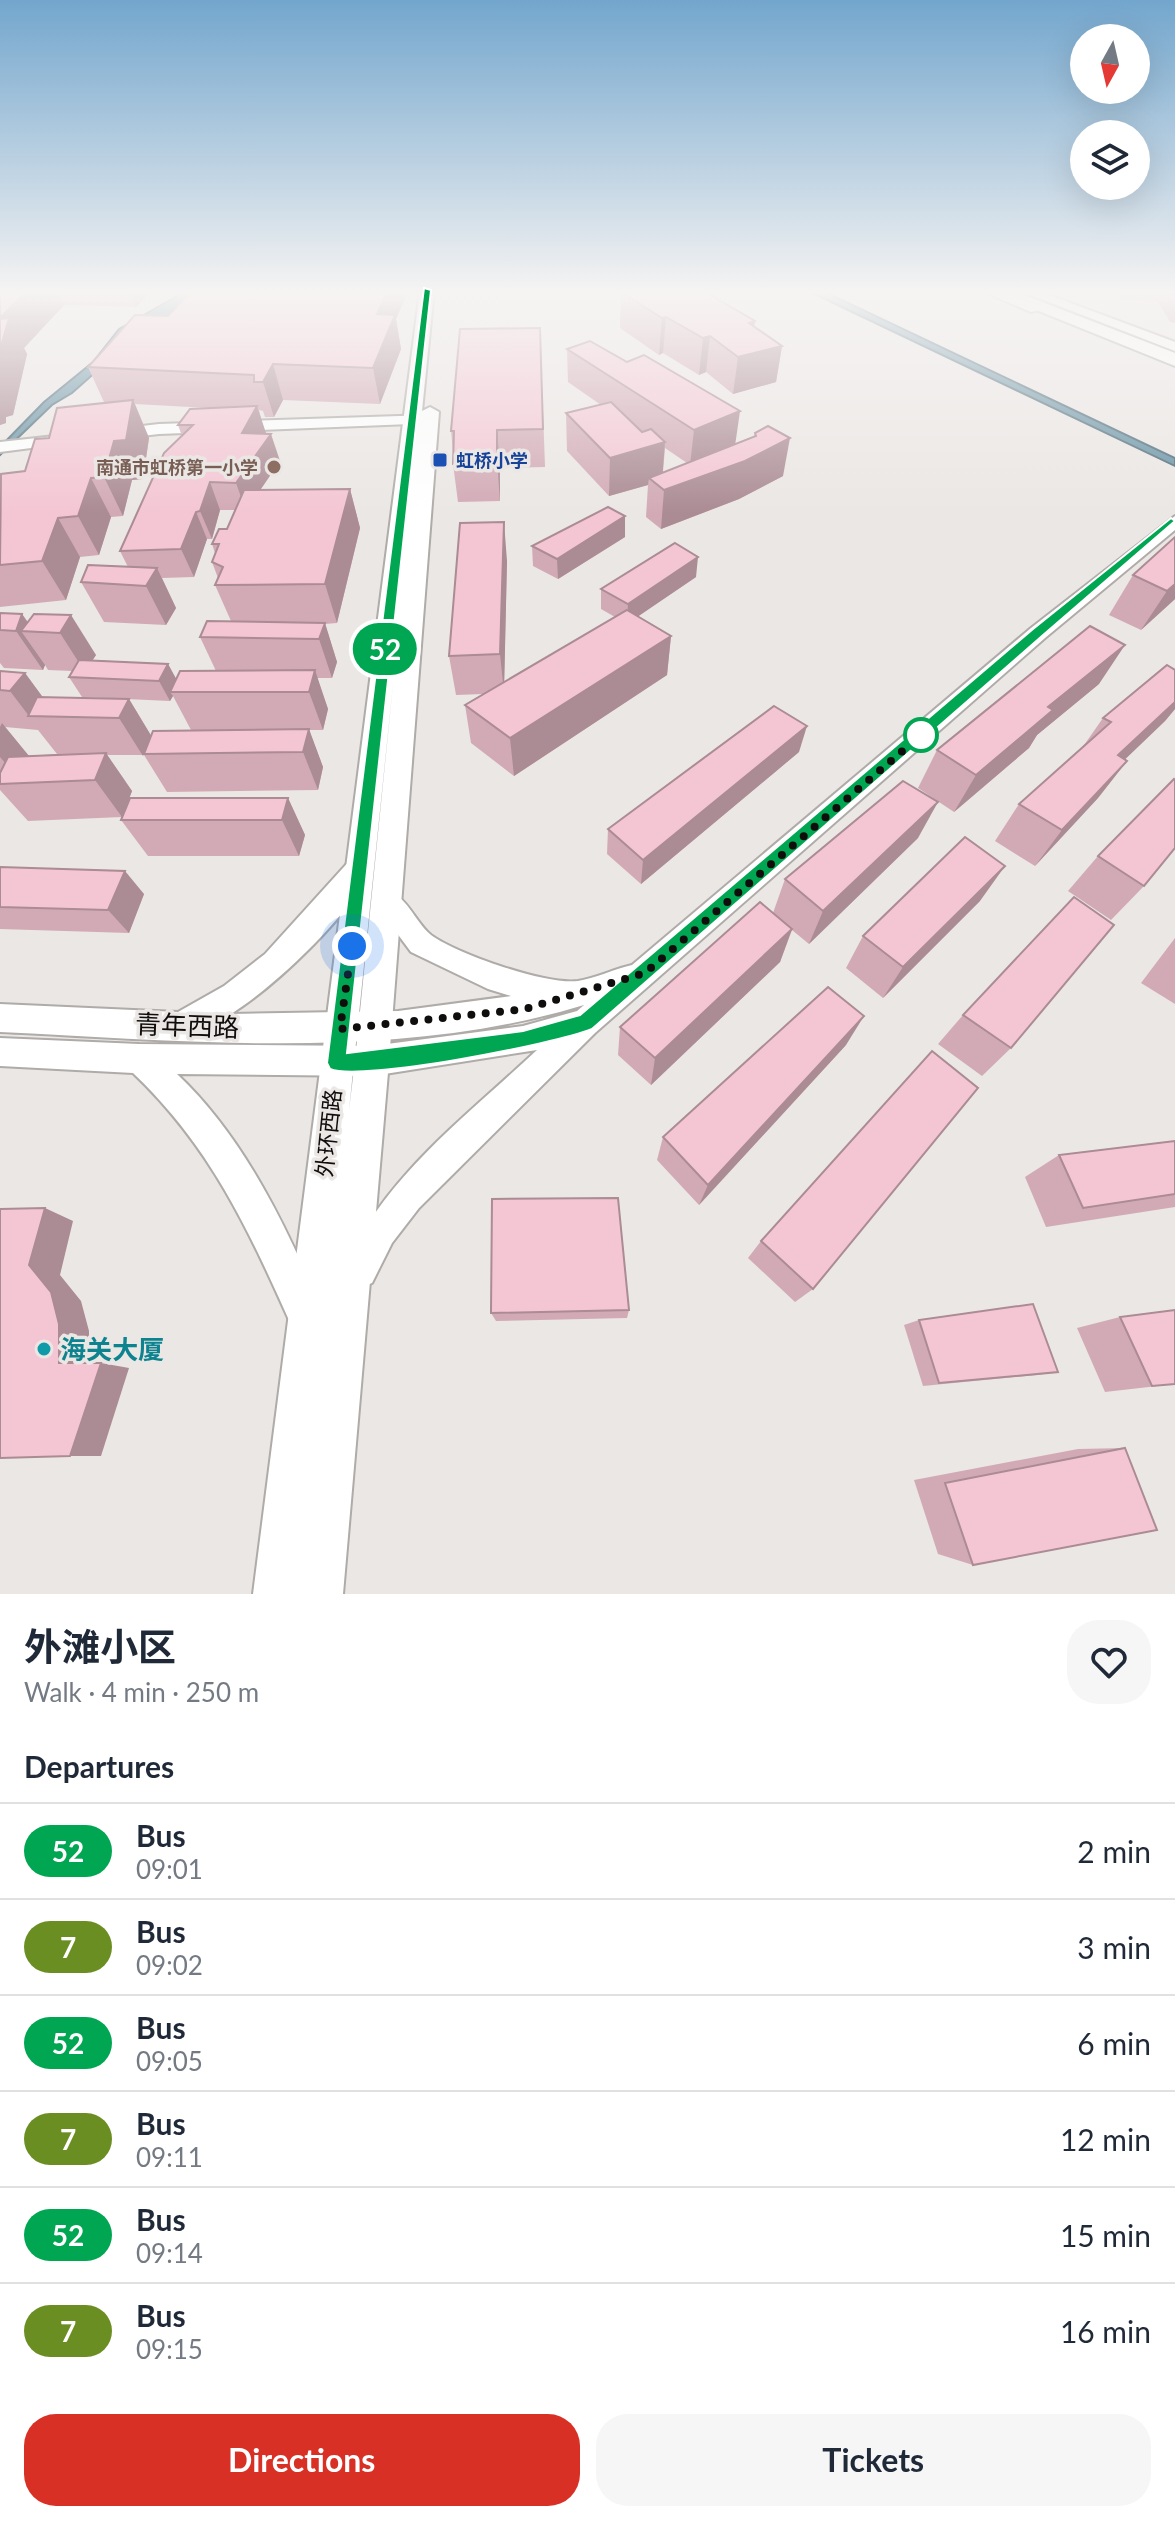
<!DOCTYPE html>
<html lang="en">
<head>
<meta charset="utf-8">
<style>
  body { margin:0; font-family:Lato,"Noto Sans SC",sans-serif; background:#f6f6f7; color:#1f2937; height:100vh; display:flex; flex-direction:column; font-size:30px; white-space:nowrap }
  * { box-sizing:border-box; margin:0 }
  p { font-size:26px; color:#747a83 }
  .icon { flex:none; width:44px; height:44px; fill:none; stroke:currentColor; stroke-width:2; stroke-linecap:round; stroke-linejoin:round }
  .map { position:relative; height:1594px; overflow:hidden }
  .side { display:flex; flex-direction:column; background:#fff; flex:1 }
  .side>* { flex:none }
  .badge { padding:0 16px; border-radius:26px; font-size:28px; line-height:52px }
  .needle { width:52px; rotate:188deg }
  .fabs { position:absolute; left:1070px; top:24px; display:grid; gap:16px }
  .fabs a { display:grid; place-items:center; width:80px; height:80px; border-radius:50%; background:#fff; box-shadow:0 8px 32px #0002; font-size:40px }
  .you { position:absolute; width:40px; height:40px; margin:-20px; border:6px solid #fff; border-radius:50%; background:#1a73e8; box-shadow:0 0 0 12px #1a73e833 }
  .map>.badge { position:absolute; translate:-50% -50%; box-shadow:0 0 0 4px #fff }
  h2 { padding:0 24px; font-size:30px; line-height:72px }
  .round { display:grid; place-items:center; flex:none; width:84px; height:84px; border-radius:32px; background:#f6f6f7 }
  .summary { display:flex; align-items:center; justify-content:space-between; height:136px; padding:0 24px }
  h1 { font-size:38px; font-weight:700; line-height:60px }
  .primary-button { display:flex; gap:16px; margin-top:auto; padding:16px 24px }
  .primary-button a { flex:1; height:92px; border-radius:32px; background:#d93025; color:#fff; font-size:32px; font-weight:700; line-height:92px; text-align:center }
  .primary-button a+a { background:#f6f6f7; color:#1f2937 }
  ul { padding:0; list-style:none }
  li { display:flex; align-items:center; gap:24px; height:96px; padding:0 24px; border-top:2px solid #e0e1e3 }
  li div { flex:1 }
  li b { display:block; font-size:30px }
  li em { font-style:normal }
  li .badge { min-width:88px; font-weight:700; text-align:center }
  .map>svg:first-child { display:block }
</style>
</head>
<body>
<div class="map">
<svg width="1175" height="1594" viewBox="0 0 1175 1594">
  <rect width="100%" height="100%" fill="#ebe7e5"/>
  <!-- water -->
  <g fill="#6591a4" stroke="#4b6a77" stroke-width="2">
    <polygon points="188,290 227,290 133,339 72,393 52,405 0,455 0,447 44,402 93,362 119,329"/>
    <polygon points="806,290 821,290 1175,458 1175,466"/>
  </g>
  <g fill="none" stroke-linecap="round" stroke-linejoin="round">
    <defs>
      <g id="secondary">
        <polygon points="980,290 998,290 1043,309 1031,312"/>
        <polygon points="1018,290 1036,290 1175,342 1175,351"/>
        <polygon points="430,415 436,417 436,423 159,434 116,439 108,434 116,429 159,424"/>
        <polygon points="64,435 70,437 70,443 0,452 0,442"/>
        <path d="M1175,516v14l-130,108 -450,395 -176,175 -27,35 -20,40 -12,5 -12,-5 -5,-12c38,-92 123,-154 194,-221l-165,26 -195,-2c68,64 112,157 147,242l-5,13 -13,5 -13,-5c-44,-98 -81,-181 -160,-256l-133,-7v-28l139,6 233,2 151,-20 54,-15 7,-6c-187,57 -391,36 -584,27v-28l178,8 46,-26 41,-32 87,-96 9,-3 9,3 4,8c-24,49 -97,119 -143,148l167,-3 113,-15 -23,-7 -77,-37 -38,-51 4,-8c26,-9 36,28 54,42 26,19 115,50 147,46 18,-3 36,-12 54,-16l399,-337z"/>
      </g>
      <path id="primary" d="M420,290h14l-12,121 8,-4 9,5 -50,649 -46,533h-90zM394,675l-39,386 -6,49z"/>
      <polygon id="highway" points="987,290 1011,290 1175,353 1175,366"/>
    </defs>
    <!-- secondary casing -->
    <use href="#secondary" stroke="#aeaba8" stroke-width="4"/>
    <!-- primary casing -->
    <use href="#primary" stroke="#aeaba8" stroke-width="4"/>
    <!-- highway casing -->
    <use href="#highway" stroke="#aeaba8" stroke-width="4"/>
    <!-- secondary -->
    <use href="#secondary" fill="#fff" fill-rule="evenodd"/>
    <!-- primary -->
    <use href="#primary" fill="#fff" fill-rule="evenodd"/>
    <!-- highway -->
    <use href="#highway" fill="#fff" fill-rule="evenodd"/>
  </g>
  <!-- wall -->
  <g fill="#d2aab6" fill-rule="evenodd">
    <polygon points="0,290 153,290 136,307 64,305 24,348 27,354 13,415 6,417 6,423 0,425"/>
    <polygon points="1117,290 1175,290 1175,323 1170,322 1158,302 1121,299"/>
    <polygon points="621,292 754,326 782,346 776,382 733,394 706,372 699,375 663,353 659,355 620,328"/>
    <path d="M396,319l5,30 -21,55 -97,-4 -9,17h-9l-2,-6 -4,-1 6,24 15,27 -20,29 90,-1 10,39 -23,95 -12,1 12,38 -5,16h-15l11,31 -5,21h-14l14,37 -5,23 -151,2 -23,-37h-37l25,36 -10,26 -94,4 -28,-31v-119l25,2 18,25 86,1 22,37 40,-6 -18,-34 -3,5 -88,-4 -13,-20 3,-6 -24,-1 -3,-5 -2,5 -39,-2 -4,-5v-50l22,1 6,8 6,-8 62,41 -4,5 76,4 8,15 40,-8 -16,-34 31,-16 -16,-36 3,-7 -6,-16 3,-9 -3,-9 15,-15 8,-19h-15l-8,29h-5l-13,38 -32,1 14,30 -10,17 -62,-3 -23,-40 47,-15 -8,-16 62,-115 -4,-11 31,-17 -74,-4 14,34 -6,41 -11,1 -9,36 -12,1 -12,38 -19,2 -14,43 -66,7v-132l25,-4 24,-33 61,-35 -6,-1 -16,-35zM5,727l33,3 19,24 -28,2z"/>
    <polygon points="540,328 545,467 500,468 500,501 458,502 453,464 453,451 451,431"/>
    <path d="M567,349l168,96 19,-8 1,-4 28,43 -44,23 -78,30 -15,-12 2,-32 -39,11 -42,-45 -1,-38 35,-8 -33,-23zM665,448l22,15 -24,9z"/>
    <polygon points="625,537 558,579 533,566 532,546"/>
    <polygon points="1175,537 1175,599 1141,630 1109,615 1133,575"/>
    <polygon points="507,561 504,682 615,617 601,609 601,589 696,577 638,616 671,636 667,675 514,776 471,743 465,705 483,694 456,695 449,656"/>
    <polygon points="1175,670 1175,709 1165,721 1125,759 1127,761 1098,798 1035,866 995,841 1019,804 1082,748 1103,718"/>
    <polygon points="1099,684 1037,735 1029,748 954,812 918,788 937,750"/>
    <polygon points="799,752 641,884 607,854 608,829"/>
    <polygon points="288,798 305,835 299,856 148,856 121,820"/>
    <polygon points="918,838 809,944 792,930 780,962 651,1085 618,1055 620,1027 773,913 785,879"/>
    <polygon points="1098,856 1144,886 1111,920 1068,891"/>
    <polygon points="0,867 144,894 129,933 0,929"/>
    <polygon points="980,901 883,998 846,968 863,936"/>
    <polygon points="1175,938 1175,1004 1141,983"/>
    <polygon points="963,1015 1011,1048 982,1076 938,1044"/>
    <polygon points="846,1045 699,1205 657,1160 663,1137"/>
    <polygon points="1175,1141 1175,1207 1046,1227 1025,1177 1059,1155"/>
    <polygon points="761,1241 813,1289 795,1302 748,1258"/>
    <polygon points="629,1310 627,1318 496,1321 491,1313"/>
    <polygon points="1120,1317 1175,1384 1105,1392 1077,1328"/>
    <polygon points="919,1320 1058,1372 1037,1375 923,1386 904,1325"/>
    <polygon points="1125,1448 973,1565 938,1554 914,1480 1078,1449"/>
  </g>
  <!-- shaded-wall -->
  <g fill="#ab8b94">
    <polygon points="28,290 58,290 64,305 24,348 27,354 13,415 6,417 6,423 0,425 0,318"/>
    <polygon points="129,290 153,290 136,307"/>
    <polygon points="388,290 409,290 396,319 401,349 380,404 373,368 377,314"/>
    <polygon points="666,317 663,353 659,355 662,318"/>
    <polygon points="755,321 750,354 782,346 776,382 733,394 738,357 749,323"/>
    <polygon points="710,336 706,372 699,375 703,338"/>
    <polygon points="273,364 283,400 274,417 263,382"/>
    <polygon points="133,400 149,438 143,479 132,480 123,516 104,477 114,441"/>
    <polygon points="257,406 266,433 251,460 242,433"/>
    <polygon points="740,411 735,446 690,465 694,430"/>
    <polygon points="497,430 500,468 500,501 497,462"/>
    <polygon points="271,434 280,461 246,511 236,483"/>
    <polygon points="790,438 783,476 739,499 661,529 664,490"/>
    <polygon points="665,442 662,481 649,478 648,485 609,496 610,458"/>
    <polygon points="91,478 111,517 99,555 78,516"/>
    <polygon points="210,482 220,510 212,539 200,511"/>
    <polygon points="350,489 360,528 337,623 325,584"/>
    <polygon points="196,512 207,539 194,577 181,549"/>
    <polygon points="625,516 625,537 558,579 557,559"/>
    <polygon points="58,518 80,557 66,600 42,561"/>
    <polygon points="504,522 507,561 504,693 500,654"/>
    <polygon points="698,557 696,577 627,624 628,604"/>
    <polygon points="157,568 176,608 166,625 146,586"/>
    <polygon points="1175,584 1175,599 1141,630 1167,591"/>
    <polygon points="22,614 34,632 21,631 45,665 43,670 16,631"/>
    <polygon points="71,615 96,655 85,672 60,633"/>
    <polygon points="325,623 337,662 332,678 319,639"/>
    <polygon points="671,636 667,675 514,776 510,738"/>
    <polygon points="1125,645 1099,684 1037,735 1029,748 954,812 976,775 1048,707"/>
    <polygon points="168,664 179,684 170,692 173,696 170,701 159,681"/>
    <polygon points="315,670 328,709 323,730 309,692"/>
    <polygon points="25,673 53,711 29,716 10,691"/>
    <polygon points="129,699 152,737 143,756 119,718"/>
    <polygon points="1175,702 1175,709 1165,721 1090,793 1118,755"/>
    <polygon points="2,723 33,761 21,781 0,757 0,727"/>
    <polygon points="807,726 799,752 641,884 643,860"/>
    <polygon points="309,729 323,767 318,790 303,752"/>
    <polygon points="106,753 132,791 122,817 95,780"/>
    <polygon points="1127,761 1098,798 1035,866 1062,830"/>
    <polygon points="288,798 305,835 299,856 282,820"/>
    <polygon points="938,802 918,838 809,944 823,911"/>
    <polygon points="1005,866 980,901 883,998 903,967"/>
    <polygon points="125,871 144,894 129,933 108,910"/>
    <polygon points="792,929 780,962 651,1085 655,1058"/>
    <polygon points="864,1016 846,1045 699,1205 708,1185"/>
    <polygon points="45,1208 73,1221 60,1275 81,1301 89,1331 89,1368 59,1363 29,1265"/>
    <polygon points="101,1363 129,1368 101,1456 70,1456"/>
  </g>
  <!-- building -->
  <g fill="#f4c6d4" stroke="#ab8b94" stroke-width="2">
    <polygon points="0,290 28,290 0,318"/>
    <polygon points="212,290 388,290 377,314 395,315 373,368 273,364 263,382 254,382 254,375 88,367 135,315 168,316 192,291 210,292"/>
    <polygon points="629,290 702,290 755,321 749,323 782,346 738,357 710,336 703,338 666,317 662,318 621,292"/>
    <polygon points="9,318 0,350 0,319"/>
    <polygon points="540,328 543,429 497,430 497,462 453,464 454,431 451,431 460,329"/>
    <polygon points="590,341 627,362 644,355 740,411 694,430 567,349"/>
    <polygon points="133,400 126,440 114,441 104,477 91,478 78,516 58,518 42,561 0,565 1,474 25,471 35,439 49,438 57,408"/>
    <polygon points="611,402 642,432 651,429 665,442 610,458 566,413"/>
    <polygon points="257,406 242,433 271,434 236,483 210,482 200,511 196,512 181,549 120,551 164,453 193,425 178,425 190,409"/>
    <polygon points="768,426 790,438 745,461 664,490 649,478 756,436 755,433"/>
    <polygon points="350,489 325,584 215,585 223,567 212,562 219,544 212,544 219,529 227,529 244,490"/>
    <polygon points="608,507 625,516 557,559 532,546"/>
    <polygon points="504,522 500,654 449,656 460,523"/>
    <polygon points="1175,537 1175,584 1167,591 1133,575"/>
    <polygon points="675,543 698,557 628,604 601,589"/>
    <polygon points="88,565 157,568 146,586 81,582"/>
    <polygon points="627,610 671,636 510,738 465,705"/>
    <polygon points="0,613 22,614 16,631 0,630"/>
    <polygon points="34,614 71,615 60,633 21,631"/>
    <polygon points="207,621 325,623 319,639 200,637"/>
    <polygon points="1090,626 1125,645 1048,707 1053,710 976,775 937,750"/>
    <polygon points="79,660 168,664 159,681 69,677"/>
    <polygon points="1167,665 1175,670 1175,702 1118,755 1127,761 1062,830 1019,804 1111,722 1103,718"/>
    <polygon points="315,670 309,692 170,692 180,671"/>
    <polygon points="0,671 25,673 10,691 0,690"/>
    <polygon points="37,697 129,699 119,718 28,716"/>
    <polygon points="774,706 807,726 643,860 608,829"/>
    <polygon points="309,729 303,752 144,754 153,731"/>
    <polygon points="106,753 95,780 0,784 0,773 8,757"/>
    <polygon points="1174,779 1175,780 1175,848 1144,886 1098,856"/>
    <polygon points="903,781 938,802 823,911 785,879"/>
    <polygon points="130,798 288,798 282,820 121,820"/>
    <polygon points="965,837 1005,866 903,967 863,936"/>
    <polygon points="0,867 125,871 108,910 0,907"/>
    <polygon points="1074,897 1114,925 1011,1048 963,1015"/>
    <polygon points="760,902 792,929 655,1058 620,1027"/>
    <polygon points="828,987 864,1016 708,1185 663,1137"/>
    <polygon points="932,1051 978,1088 813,1289 761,1241"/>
    <polygon points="1175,1141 1175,1194 1083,1208 1059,1155"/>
    <polygon points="618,1198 629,1310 491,1313 492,1199"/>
    <polygon points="45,1208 29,1265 51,1292 59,1324 59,1363 101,1363 70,1456 0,1458 0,1209"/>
    <polygon points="1033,1304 1058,1372 939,1383 919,1320"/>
    <polygon points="1175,1310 1175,1384 1152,1386 1120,1317"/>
    <polygon points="1125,1448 1157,1530 973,1565 945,1483"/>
  </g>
  <!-- sky -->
  <linearGradient id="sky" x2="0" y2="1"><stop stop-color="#73a6cd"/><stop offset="0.57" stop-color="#f6f4f3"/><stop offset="1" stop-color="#f6f4f3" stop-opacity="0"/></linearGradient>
  <rect width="1175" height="513" fill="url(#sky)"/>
  <!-- line -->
  <path fill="#00a651" stroke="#fff" stroke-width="2" d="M424,288l7,2 -84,763 176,-22 57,-16 453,-386 138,-111 4,3 -133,115 -450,393c-37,15 -231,53 -262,40l-3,-6z"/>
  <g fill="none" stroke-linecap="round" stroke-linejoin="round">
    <!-- walk -->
    <polyline stroke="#0f0e0d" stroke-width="8" stroke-dasharray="0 14.4" points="352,946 340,1029 525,1009 645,973 921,735"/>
  </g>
  <!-- markers -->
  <rect fill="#1a4fb4" stroke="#ebe7e5" stroke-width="3" x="432" y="452" width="16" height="16" rx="4"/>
  <circle fill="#8d6e63" stroke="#ebe7e5" stroke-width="3" cx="274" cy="467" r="8"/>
  <circle fill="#fff" stroke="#00a651" stroke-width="4" cx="921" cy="735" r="16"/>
  <circle fill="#0f9aa8" stroke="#ebe7e5" stroke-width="3" cx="44" cy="1349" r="8"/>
  <g text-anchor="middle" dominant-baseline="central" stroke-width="7" stroke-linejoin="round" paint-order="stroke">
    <!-- far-transit labels -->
    <g font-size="18" font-weight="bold" fill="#164399" stroke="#ebe7e5" text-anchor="start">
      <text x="456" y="460">虹桥小学</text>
    </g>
    <!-- far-education labels -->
    <g font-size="18" font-weight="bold" fill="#785e54" stroke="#ebe7e5" text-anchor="end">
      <text x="258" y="467">南通市虹桥第一小学</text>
    </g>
    <!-- street labels -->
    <g font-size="22" fill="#0f0e0d" stroke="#ebe7e5">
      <text transform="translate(328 1133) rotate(-84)">外环西路</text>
    </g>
    <!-- near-street labels -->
    <g font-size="26" fill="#0f0e0d" stroke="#ebe7e5">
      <text transform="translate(187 1025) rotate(2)">青年西路</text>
    </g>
    <!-- near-culture labels -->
    <g font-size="26" font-weight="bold" fill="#0d838f" stroke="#ebe7e5" text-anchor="start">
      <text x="60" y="1349">海关大厦</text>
    </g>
  </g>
</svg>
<div class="fabs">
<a><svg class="needle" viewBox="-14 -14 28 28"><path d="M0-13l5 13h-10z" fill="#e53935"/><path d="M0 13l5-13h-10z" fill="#747a83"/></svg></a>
<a><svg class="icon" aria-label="layers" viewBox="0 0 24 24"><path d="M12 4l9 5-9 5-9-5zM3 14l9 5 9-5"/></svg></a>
</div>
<div class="you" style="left:352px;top:946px"></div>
<b class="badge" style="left:385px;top:649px;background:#00a651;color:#fff">52</b>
</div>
<section class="side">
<div class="summary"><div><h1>外滩小区</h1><p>Walk · 4 min · 250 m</p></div><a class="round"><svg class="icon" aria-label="heart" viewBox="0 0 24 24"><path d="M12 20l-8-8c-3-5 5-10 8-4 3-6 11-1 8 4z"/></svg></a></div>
<h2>Departures</h2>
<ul>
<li><span class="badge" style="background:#00a651;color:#fff">52</span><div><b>Bus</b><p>09:01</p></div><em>2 min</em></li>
<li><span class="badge" style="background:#6b8e23;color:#fff">7</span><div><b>Bus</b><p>09:02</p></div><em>3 min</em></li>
<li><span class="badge" style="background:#00a651;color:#fff">52</span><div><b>Bus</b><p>09:05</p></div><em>6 min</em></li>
<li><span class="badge" style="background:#6b8e23;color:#fff">7</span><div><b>Bus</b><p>09:11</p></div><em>12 min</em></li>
<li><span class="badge" style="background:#00a651;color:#fff">52</span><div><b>Bus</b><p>09:14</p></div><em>15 min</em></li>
<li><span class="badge" style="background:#6b8e23;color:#fff">7</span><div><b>Bus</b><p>09:15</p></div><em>16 min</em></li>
</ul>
<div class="primary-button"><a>Directions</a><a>Tickets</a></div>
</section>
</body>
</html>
